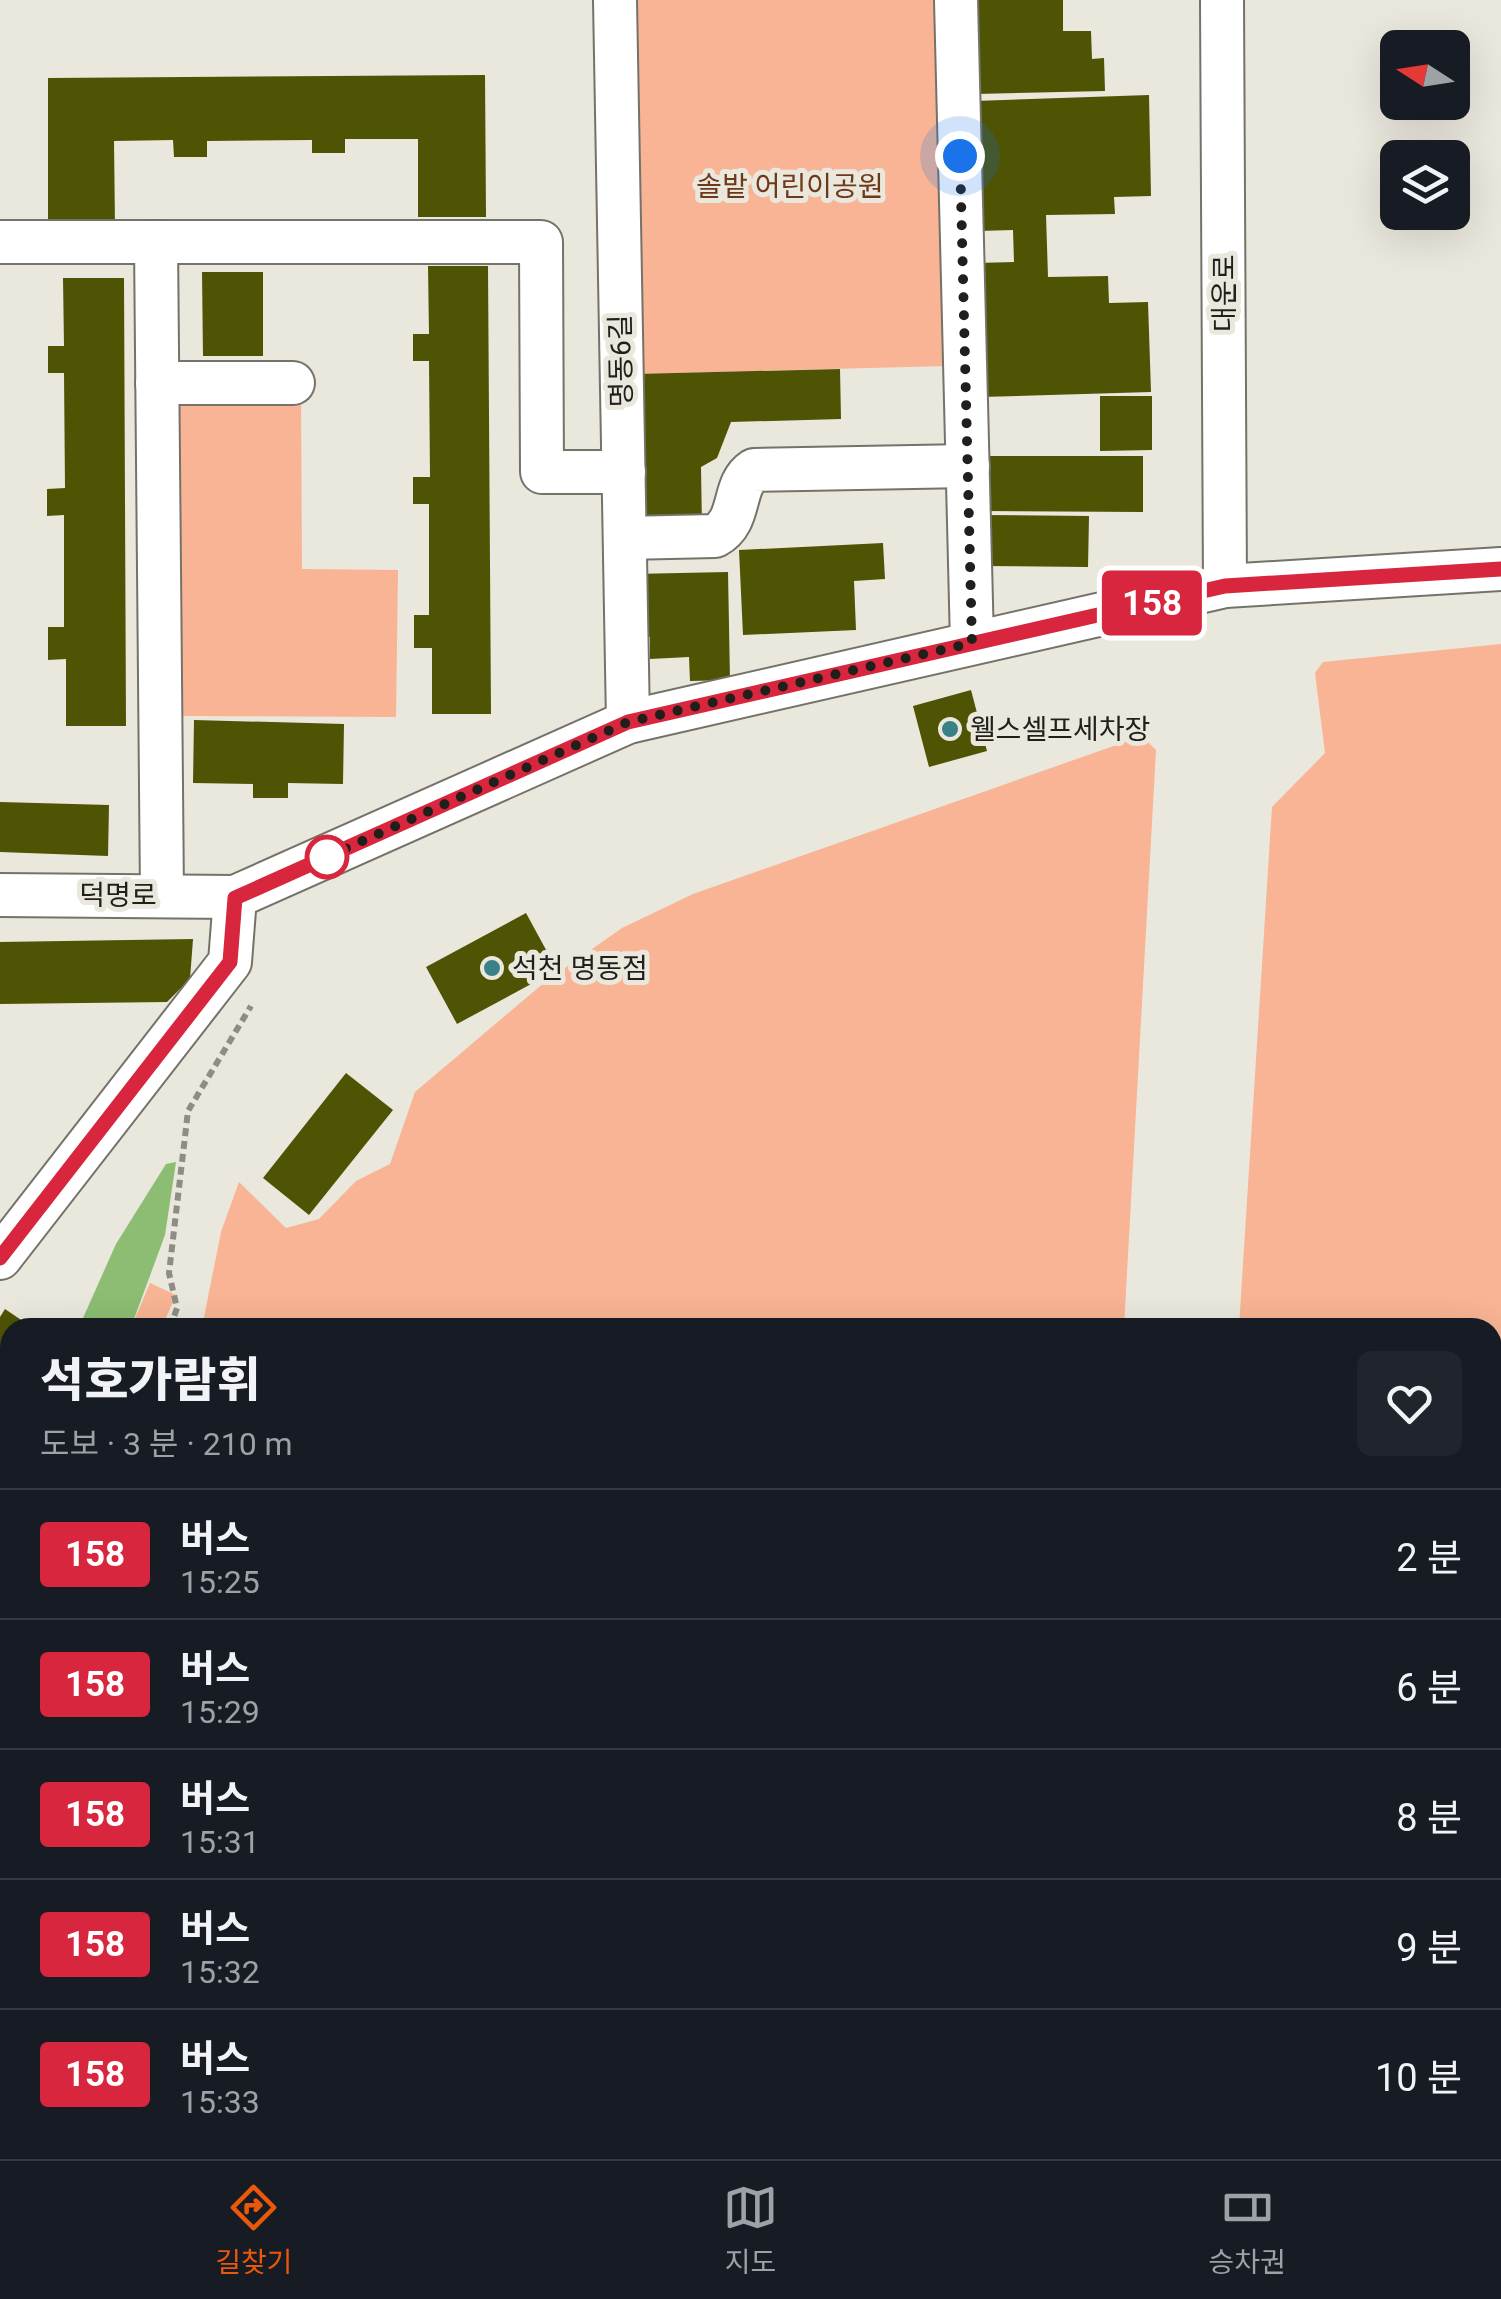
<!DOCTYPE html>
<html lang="ko">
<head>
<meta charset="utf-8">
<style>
  body { margin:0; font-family:Roboto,"Noto Sans KR",sans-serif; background:#20242c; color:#f1f3f6; height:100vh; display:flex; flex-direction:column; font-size:38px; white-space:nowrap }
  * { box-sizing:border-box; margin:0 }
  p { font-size:32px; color:#9ea1a6 }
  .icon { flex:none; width:55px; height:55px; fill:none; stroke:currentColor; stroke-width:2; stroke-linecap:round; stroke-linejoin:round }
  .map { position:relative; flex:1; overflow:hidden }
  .side { position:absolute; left:0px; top:1318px; width:1502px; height:842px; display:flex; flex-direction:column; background:#171b24; border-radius:30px 30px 0 0; box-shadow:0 10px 40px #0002 }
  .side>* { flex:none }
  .badge { padding:0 20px; border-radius:8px; font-size:35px; line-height:65px }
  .needle { width:65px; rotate:282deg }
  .controls { position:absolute; left:1380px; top:30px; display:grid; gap:20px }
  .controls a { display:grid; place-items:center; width:90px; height:90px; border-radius:15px; background:#171b24; box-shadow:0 10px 40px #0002; font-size:50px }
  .you { position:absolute; width:50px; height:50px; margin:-25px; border:8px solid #fff; border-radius:50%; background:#1a73e8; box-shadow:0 0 0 15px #1a73e833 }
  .map>.badge { position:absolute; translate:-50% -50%; box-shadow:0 0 0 5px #fff }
  .round { display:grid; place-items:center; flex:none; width:105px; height:105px; border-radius:15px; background:#20242c }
  .head { display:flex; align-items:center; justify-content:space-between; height:170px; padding:0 40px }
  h1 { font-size:48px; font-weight:800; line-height:75px }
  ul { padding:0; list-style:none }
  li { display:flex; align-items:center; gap:30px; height:130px; padding:0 40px; border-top:2px solid #363941 }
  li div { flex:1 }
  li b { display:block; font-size:38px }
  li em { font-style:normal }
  li .badge { min-width:110px; font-weight:700; text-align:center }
  .tab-bar { display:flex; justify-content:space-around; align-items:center; height:140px; border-top:2px solid #363941; background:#171b24; font-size:28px; color:#9ea1a6 }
  .tab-bar a { display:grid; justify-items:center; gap:5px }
  .tab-bar .on { color:#ea580c }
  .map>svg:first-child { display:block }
</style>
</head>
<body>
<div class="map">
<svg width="1501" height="2159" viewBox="0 0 1501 2159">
  <rect width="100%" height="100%" fill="#eae7dd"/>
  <!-- green -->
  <g fill="#f8b494">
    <polygon points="634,0 939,0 947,366 635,374"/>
    <polygon points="178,402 301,403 302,569 398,570 396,717 175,716"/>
    <polygon points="1501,644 1501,1918 1492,1917 1492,1328 1239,1327 1272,807 1325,753 1315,673 1323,662"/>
    <polygon points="1142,736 1156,750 1124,1327 202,1327 221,1232 239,1182 286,1228 319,1219 356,1181 390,1164 415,1092 545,982 622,928 693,894"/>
    <polygon points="150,1283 176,1295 162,1327 131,1328"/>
    <polygon points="10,1507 10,1617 0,1616 0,1525"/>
  </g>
  <!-- water -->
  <g fill="#8cbd72">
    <polygon points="176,1162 165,1235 131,1327 79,1327 116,1244 166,1164"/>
    <polygon points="10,1442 10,1507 0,1525 0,1456"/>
    <polygon points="0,1616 10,1617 10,1750 0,1749"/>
    <polygon points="1493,1963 1501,1965 1501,2132 1493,2129"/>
  </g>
  <!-- building -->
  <g fill="#4f5304">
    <polygon points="974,0 1063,0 1063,31 1091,31 1092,59 1104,58 1105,91 975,94"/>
    <polygon points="485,75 486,217 418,217 418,139 345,139 345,153 312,153 312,140 207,141 207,157 174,157 173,140 114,141 115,229 48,229 48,78"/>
    <polygon points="1149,95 1151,196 1114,197 1115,214 1046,215 1048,277 1108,276 1109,303 1148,302 1151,392 980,397 977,263 1014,262 1013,230 978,231 975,101"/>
    <polygon points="428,266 488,266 491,714 432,714 432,648 414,648 414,615 429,615 429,504 413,504 413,477 430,477 429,361 413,361 413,334 429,334"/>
    <polygon points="202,272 263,272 263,356 203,356"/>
    <polygon points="63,278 124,278 126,726 66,726 66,659 48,660 48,627 64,627 64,515 47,516 47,489 65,488 64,373 48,373 48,346 64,346"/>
    <polygon points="840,369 841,419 731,422 717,458 701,467 702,528 639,530 635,374"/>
    <polygon points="1100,396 1152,396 1152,450 1100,451"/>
    <polygon points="987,456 1143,456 1143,512 986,511"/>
    <polygon points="986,515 1089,516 1088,567 985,566"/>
    <polygon points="883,543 885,579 854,581 856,630 743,635 739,550"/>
    <polygon points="728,572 730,680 690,681 689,657 650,659 650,637 634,637 633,574"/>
    <polygon points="971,690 987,751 929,767 913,706"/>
    <polygon points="194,720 344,724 343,784 288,783 288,798 253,798 253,784 193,783"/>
    <polygon points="0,802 109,805 108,856 0,852"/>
    <polygon points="526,913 557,970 457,1024 426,967"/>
    <polygon points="193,939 190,979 167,1002 0,1004 0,942"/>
    <polygon points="346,1073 393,1110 309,1215 263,1178"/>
    <polygon points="5,1309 33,1328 10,1328 10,1400 0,1416 0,1317"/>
  </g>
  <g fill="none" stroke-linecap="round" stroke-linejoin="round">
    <defs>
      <g id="minor">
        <polyline points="615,0 628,722"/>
        <polyline points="956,0 972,643"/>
        <polyline points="1222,0 1225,586"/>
        <polyline points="0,242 541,242 542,472 624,472"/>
        <polyline points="156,242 162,895"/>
        <polyline points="157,383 293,383"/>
        <path d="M625,538l90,-2c28,-15 16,-51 39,-66l214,-4"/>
        <polyline points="0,895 235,897 628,722 1225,586 1501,569"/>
        <polyline points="0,1258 230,962 235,897"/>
      </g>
    </defs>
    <!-- minor casing -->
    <use href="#minor" stroke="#757269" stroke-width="46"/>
    <!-- path -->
    <g stroke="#8e8c85" stroke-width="6" stroke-dasharray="8 5" stroke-linecap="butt">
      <polyline points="170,1328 177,1308 169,1273 188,1111 251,1006"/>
      <polyline points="0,1578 10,1577"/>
      <polyline points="0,1766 10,1768"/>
      <polyline points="1492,1943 1501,1945"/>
      <polyline points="357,2150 371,2159"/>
      <polyline points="1461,2150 1488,2159"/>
    </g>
    <!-- minor -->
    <use href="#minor" stroke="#fff" stroke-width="42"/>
  </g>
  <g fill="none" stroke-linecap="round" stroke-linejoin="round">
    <defs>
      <polyline id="line" points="0,1258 230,962 235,898 628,722 1225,586 1501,569"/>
    </defs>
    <!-- line casing -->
    <use href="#line" stroke="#fff" stroke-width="22"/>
    <!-- line -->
    <use href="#line" stroke="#d7263d" stroke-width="15"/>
    <!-- walk -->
    <polyline stroke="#211f1c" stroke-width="10" stroke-dasharray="0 18" points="327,857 320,860 628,722 972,643 960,156"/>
  </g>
  <!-- markers -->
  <g fill="#398186" stroke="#eae7dd" stroke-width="4">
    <circle cx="950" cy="729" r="10"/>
    <circle cx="492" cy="968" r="10"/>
  </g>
  <circle fill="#fff" stroke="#d7263d" stroke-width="5" cx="327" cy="857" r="20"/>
  <g text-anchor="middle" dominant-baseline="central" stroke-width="10" stroke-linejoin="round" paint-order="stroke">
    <!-- park labels -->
    <g font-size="28" fill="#6e381b" stroke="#eae7dd">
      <text x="790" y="186">솔밭 어린이공원</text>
    </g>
    <!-- street labels -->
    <g font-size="28" fill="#211f1c" stroke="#eae7dd">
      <text transform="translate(1224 293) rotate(-90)">대운로</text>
      <text transform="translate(621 361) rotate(-91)">명동6길</text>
      <text x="118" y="895">덕명로</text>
    </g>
    <!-- poi labels -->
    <g font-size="28" fill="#211f1c" stroke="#eae7dd" text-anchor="start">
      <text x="970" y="729">웰스셀프세차장</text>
      <text x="512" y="968">석천 명동점</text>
    </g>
  </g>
</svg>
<div class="controls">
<a><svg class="needle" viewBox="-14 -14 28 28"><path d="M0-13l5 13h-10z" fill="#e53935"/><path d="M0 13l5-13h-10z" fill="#9ea1a6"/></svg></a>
<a><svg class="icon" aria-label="layers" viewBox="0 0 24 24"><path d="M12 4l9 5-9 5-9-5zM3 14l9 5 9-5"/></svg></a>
</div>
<div class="you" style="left:960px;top:156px"></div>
<b class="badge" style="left:1152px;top:603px;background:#d7263d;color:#fff">158</b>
<section class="side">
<div class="head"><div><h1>석호가람휘</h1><p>도보 · 3 분 · 210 m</p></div><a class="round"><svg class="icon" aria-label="heart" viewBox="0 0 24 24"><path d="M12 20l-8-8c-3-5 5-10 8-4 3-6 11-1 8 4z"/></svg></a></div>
<ul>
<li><span class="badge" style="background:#d7263d;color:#fff">158</span><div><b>버스</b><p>15:25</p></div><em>2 분</em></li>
<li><span class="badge" style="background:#d7263d;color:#fff">158</span><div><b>버스</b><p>15:29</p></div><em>6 분</em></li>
<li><span class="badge" style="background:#d7263d;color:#fff">158</span><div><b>버스</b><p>15:31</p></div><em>8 분</em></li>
<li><span class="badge" style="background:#d7263d;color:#fff">158</span><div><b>버스</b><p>15:32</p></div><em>9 분</em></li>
<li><span class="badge" style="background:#d7263d;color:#fff">158</span><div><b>버스</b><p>15:33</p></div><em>10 분</em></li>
</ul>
</section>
</div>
<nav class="tab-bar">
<a class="on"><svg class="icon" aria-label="directions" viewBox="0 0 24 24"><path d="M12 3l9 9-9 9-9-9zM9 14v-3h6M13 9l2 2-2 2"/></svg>길찾기</a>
<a><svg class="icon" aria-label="map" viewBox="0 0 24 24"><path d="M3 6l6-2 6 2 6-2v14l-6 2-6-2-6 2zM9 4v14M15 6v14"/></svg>지도</a>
<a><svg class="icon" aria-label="tickets" viewBox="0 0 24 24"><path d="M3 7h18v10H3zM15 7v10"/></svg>승차권</a>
</nav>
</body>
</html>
